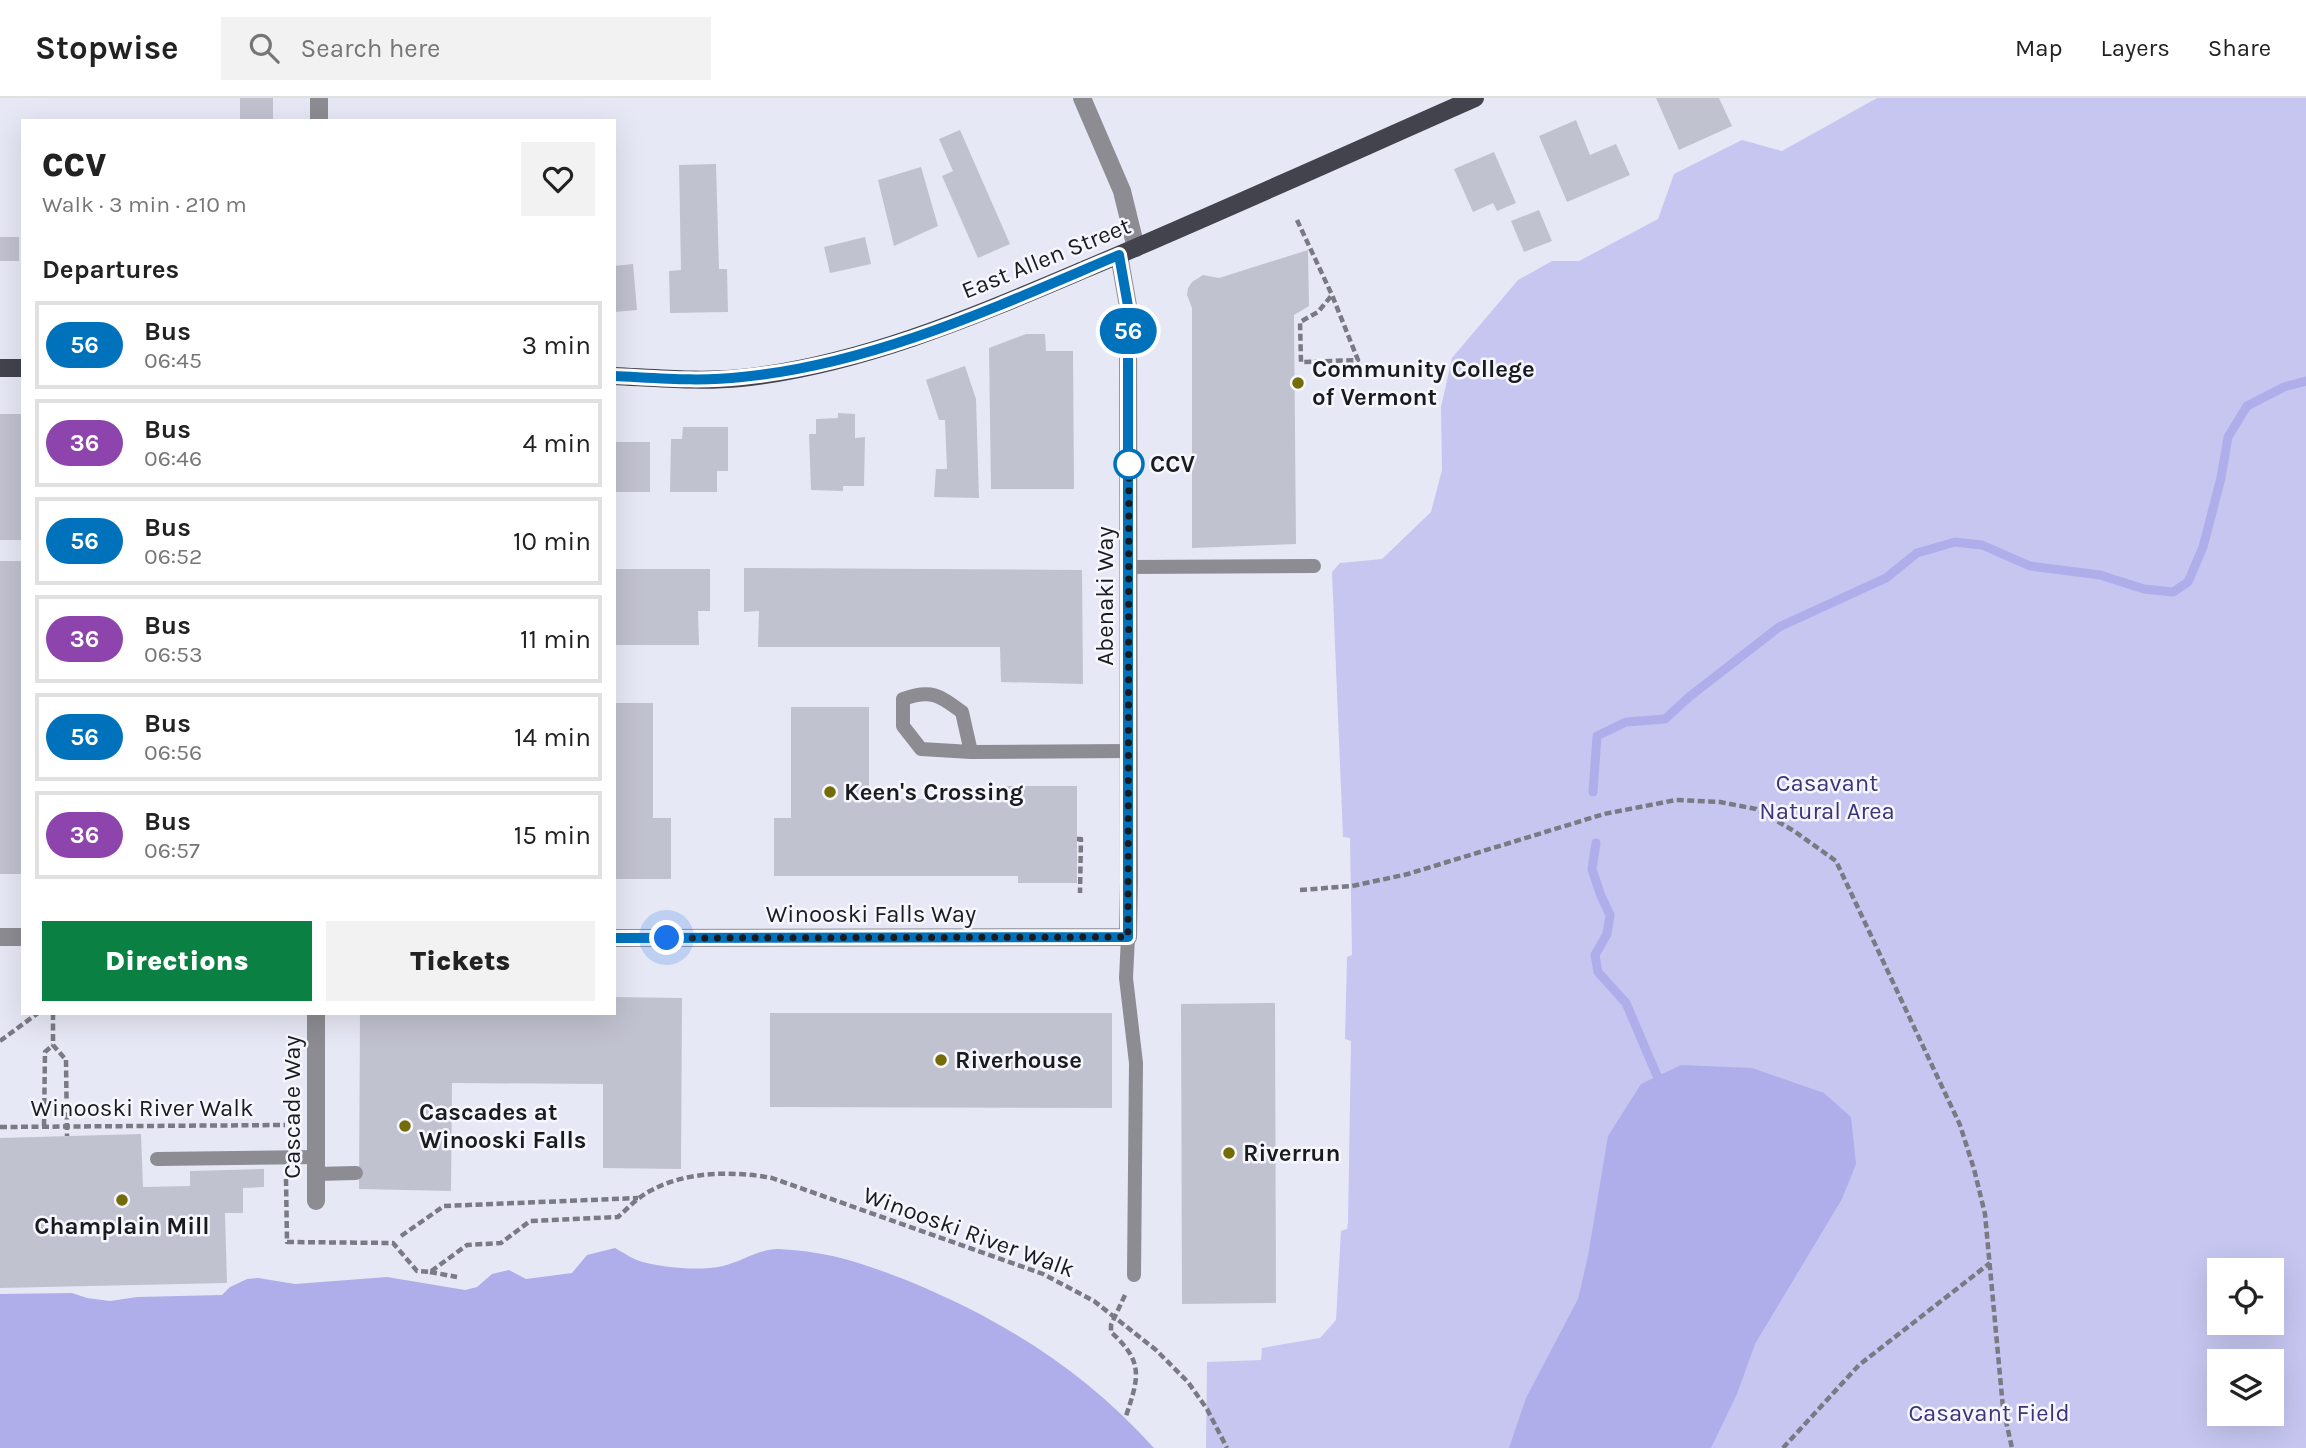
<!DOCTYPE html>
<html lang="en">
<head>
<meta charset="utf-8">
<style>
  body { margin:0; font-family:Karla,sans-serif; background:#f2f2f2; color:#222; height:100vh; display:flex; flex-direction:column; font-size:26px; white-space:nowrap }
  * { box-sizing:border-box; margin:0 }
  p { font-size:23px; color:#767676 }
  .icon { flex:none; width:38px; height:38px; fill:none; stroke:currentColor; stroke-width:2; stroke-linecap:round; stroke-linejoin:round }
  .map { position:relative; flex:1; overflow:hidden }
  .details { position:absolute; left:21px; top:21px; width:595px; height:896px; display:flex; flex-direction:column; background:#fff; border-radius:0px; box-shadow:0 7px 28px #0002 }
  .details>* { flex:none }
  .badge { padding:0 14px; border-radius:23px; font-size:24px; line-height:46px }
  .buttons { position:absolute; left:2207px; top:1160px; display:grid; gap:14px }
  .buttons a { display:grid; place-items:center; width:77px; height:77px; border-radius:0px; background:#fff; box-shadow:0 7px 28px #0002; font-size:35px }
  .you { position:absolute; width:35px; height:35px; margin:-18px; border:5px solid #fff; border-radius:50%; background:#1a73e8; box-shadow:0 0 0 10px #1a73e833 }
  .map>.badge { position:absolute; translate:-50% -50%; box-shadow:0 0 0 4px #fff }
  h2 { padding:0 21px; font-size:26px; line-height:63px }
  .round { display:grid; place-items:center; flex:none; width:74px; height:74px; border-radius:0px; background:#f2f2f2 }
  .overview { display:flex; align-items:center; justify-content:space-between; height:119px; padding:0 21px }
  h1 { font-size:33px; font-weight:800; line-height:52px }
  .primary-button { display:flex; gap:14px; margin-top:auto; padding:14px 21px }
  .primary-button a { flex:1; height:80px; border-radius:0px; background:#0b8043; color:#fff; font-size:28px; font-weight:800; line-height:80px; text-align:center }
  .primary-button a+a { background:#f2f2f2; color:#222 }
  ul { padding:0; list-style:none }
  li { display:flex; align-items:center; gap:21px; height:88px; margin:0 14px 10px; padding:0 7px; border:4px solid #e0e0e0; border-radius:0px }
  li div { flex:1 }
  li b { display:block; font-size:26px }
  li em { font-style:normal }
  li .badge { min-width:77px; font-weight:700; text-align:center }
  header { display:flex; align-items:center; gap:42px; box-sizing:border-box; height:98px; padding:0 35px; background:#fff; border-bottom:2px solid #e0e0e0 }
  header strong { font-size:33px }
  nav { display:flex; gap:38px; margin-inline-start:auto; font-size:24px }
  .search { width:490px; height:63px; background:#f2f2f2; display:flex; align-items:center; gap:18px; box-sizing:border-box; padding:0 24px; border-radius:0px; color:#767676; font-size:26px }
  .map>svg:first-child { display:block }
</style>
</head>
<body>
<header>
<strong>Stopwise</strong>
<div class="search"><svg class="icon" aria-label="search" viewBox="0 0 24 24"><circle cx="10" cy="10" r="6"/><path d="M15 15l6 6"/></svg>Search here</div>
<nav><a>Map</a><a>Layers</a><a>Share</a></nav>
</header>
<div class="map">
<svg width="2306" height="1350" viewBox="0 0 2306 1350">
  <rect width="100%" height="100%" fill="#e7e8f5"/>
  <!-- green -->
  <path fill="#c6c6f1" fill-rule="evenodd" d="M1877,0h429v1350h-1100l1,-86 54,-2 1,-12 58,-10 16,-18 5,-89 6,-2 1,-6 3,-182 -6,-2 2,-82 5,-2 -2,-117 -7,-1 -11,-265 8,-9 42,-4 49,-47 11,-42 -1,-63 11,-49 66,-78 34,-19h27l79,-42 16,-45 68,-34 40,11zM2219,1172h53v53h-53zM2219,1264h53v52h-53z"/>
  <!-- water -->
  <g fill="#afaeea">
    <polygon points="1681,967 1752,970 1824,995 1851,1019 1856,1066 1842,1101 1755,1246 1737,1296 1711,1350 1509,1350 1526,1300 1578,1201 1588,1158 1608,1038 1641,986"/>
    <path d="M615,1150c9,5 19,12 28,14 23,6 56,9 80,4 18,-4 36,-17 55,-17 51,2 87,15 133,33 94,39 175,90 243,166h-1154v-154l72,-1 15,5 23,3 27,-4 85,-2 8,-8 17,-8 11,-1 37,6 92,-7 78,13 12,-3 15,-13 17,-4 17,9 46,-6 15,-18z"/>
  </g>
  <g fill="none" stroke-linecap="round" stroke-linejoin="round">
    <!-- stream -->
    <g stroke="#afaeea" stroke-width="9">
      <polyline points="1593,694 1597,638 1626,624 1665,621 1689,599 1779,529 1886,480 1917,455 1955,444 1982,447 2030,468 2100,477 2144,491 2173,494 2188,484 2203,449 2221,380 2228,339 2247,308 2284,289 2306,283"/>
      <polyline points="1596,745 1592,771 1601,798 1610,817 1607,836 1595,857 1598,874 1626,905 1661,987"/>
    </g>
  </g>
  <!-- building -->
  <g fill="#c1c2cf">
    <rect x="240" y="0" width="33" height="23"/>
    <polygon points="1656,0 1719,0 1732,28 1679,52"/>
    <polygon points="1576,22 1590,57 1616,46 1630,77 1567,104 1539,38"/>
    <polygon points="960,32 1010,146 978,160 942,78 953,73 939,41"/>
    <polygon points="1494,54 1516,105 1497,113 1493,105 1473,114 1454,71"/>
    <polygon points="716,66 719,171 727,171 728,214 670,215 669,173 681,172 679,67"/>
    <polygon points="921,69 938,128 894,148 878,82"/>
    <polygon points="1539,112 1552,143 1524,154 1511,123"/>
    <rect x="0" y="139" width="19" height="24"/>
    <polygon points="865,139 871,166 830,175 824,149"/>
    <polygon points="1308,152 1309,208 1294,217 1296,446 1192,450 1192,210 1187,197 1188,190 1192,184 1203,177 1219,180"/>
    <polygon points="633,166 637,212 614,214 614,168"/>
    <polygon points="1026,236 1045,236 1046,253 1073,253 1074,391 991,391 989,250"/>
    <polygon points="965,268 976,301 979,400 934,399 936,371 947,371 945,322 939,322 926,282"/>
    <polygon points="838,315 855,316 855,340 865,339 864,388 843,388 843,393 811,392 809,336 816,336 816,321 838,320"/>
    <rect x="0" y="316" width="23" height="126"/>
    <polygon points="683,329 728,329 728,373 717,373 717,394 670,394 671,341 682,341"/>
    <rect x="614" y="344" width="36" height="50"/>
    <rect x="0" y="463" width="23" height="313"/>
    <polygon points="744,470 1082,472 1083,586 1001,584 1000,549 758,549 759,513 744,514"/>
    <polygon points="614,471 710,471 710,513 698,513 699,547 614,547"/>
    <polygon points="614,605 653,605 653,720 671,720 671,781 614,781"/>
    <polygon points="791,609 869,609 869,701 999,701 999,688 1077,688 1077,785 1018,785 1018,778 774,778 774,720 791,720"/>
    <polygon points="614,899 682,900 681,1071 603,1070 603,986 452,985 451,1093 359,1091 360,915 614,915"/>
    <polygon points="1275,905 1276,1205 1182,1206 1181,906"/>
    <polygon points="770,915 1112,915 1112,1010 770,1009"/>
    <polygon points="141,1036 143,1089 190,1088 190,1073 264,1071 264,1089 243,1090 243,1115 225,1115 227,1185 0,1190 0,1040"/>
  </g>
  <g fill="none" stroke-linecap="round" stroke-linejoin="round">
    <!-- path -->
    <g stroke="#797a83" stroke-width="4.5" stroke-dasharray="7 3.5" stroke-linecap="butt">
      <polyline points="1297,122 1332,197 1358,262 1301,264 1300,224 1318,214 1332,197"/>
      <polyline points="1077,741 1081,741 1080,795"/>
      <polyline points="1300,792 1352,788 1408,776 1604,716 1676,702 1720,704 1756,711 1794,733 1836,763 1960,1027 1974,1071 1985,1116 2003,1310 2012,1350"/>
      <polyline points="53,915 53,947 66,962"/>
      <polyline points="0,943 38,915"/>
      <polyline points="44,1028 45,954 53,947"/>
      <polyline points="0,1029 285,1027"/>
      <path d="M286,1081l1,63 106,1 24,28 13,1 37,-27 34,-2 29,-22 88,-4c11,-10 21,-21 34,-27 35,-19 82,-19 120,-12l271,96 51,27 62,49 32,32 19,27 20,39"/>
      <polyline points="401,1138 444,1108 638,1100"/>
      <polyline points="430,1174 457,1179"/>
      <path d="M1125,1197l-14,30v7c33,30 28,45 15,84"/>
      <polyline points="1783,1350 1859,1267 1990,1165"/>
    </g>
    <!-- lane -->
    <g stroke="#8c8c92" stroke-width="14">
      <polyline points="1129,469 1314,468"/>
      <path d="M971,654l-9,-40c-23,-17 -31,-23 -59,-13v27l18,23 50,3 158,-1"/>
      <polyline points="1128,839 1126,880 1136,965 1134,1177"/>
      <polyline points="157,1061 316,1059"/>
      <polyline points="316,1076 356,1075"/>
    </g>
    <!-- street -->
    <g stroke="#8c8c92" stroke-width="18">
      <polyline points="1082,0 1122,93 1136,150"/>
      <polyline points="319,23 319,0"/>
      <polyline points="0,839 23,839"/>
      <polyline points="614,840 1128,839 1129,785 1128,208 1119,157"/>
      <polyline points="316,1103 316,915"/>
    </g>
    <!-- primary -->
    <g stroke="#42434c" stroke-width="18">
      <polyline points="0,270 23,270"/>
      <path d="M614,278c42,2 85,6 127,2 121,-13 236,-63 347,-110 130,-55 258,-113 387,-170"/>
    </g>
    <!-- path-bridge -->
    <polyline stroke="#797a83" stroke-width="4.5" stroke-dasharray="7 3.5" stroke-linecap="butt" points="66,962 67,1038"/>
  </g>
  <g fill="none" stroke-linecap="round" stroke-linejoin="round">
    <defs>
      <path id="line" d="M614,278c43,2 85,6 128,1 132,-13 256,-71 377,-122l9,51v631l-514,1"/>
    </defs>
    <!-- line casing -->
    <use href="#line" stroke="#fff" stroke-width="16"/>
    <!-- line -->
    <use href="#line" stroke="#0072bc" stroke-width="10"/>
    <!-- walk -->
    <polyline stroke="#1a1b1f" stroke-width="7" stroke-dasharray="0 12.6" points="667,840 1128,839 1129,366"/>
  </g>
  <!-- markers -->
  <g fill="#746c07" stroke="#f5f6fe" stroke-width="2.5">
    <circle cx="1298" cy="285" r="7"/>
    <circle cx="830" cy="694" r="7"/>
    <circle cx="941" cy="962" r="7"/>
    <circle cx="405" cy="1028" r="7"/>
    <circle cx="1229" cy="1055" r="7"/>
    <circle cx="122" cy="1102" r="7"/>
  </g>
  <circle fill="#fff" stroke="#0072bc" stroke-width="3.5" cx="1129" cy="366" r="14"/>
  <g text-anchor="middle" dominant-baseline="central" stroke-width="5" stroke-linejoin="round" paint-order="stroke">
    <!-- street labels -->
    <g font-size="24" fill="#1a1b1f" stroke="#f5f6fe">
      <text transform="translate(1046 160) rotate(-22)">East Allen Street</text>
      <text transform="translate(1105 498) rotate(-90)">Abenaki Way</text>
      <text x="871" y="816">Winooski Falls Way</text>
      <text transform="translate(292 1009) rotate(-90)">Cascade Way</text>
      <text x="142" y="1010">Winooski River Walk</text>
      <text transform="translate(969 1134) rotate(20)">Winooski River Walk</text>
    </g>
    <!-- poi labels -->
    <g font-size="24" font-weight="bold" fill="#1a1b1f" stroke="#f5f6fe" text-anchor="start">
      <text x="1312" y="271">Community College<tspan x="1312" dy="28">of Vermont</tspan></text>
      <text x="844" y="694">Keen's Crossing</text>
      <text x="955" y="962">Riverhouse</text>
      <text x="419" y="1014">Cascades at<tspan x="419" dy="28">Winooski Falls</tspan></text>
      <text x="1243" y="1055">Riverrun</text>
      <text x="122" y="1128" text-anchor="middle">Champlain Mill</text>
    </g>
    <!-- stop labels -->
    <g font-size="24" font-weight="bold" fill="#1a1b1f" stroke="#f5f6fe" text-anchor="start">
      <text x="1150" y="366">CCV</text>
    </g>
    <!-- park labels -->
    <g font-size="24" fill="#3d357b" stroke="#f5f6fe">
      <text x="1827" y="685">Casavant<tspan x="1827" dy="28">Natural Area</tspan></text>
      <text x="1989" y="1315">Casavant Field</text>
    </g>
  </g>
</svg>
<div class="buttons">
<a><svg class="icon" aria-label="locate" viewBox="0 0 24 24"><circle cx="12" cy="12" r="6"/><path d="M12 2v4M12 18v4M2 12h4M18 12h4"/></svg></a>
<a><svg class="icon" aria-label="layers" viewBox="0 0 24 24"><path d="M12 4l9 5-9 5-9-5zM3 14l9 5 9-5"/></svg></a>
</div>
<div class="you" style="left:667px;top:840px"></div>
<b class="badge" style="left:1128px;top:233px;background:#0072bc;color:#fff">56</b>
<section class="details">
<div class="overview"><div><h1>CCV</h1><p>Walk · 3 min · 210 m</p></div><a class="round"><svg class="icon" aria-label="heart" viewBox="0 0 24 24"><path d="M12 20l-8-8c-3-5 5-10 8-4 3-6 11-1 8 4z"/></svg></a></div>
<h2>Departures</h2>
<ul>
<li><span class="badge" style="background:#0072bc;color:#fff">56</span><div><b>Bus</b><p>06:45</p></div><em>3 min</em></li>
<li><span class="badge" style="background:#8e44ad;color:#fff">36</span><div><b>Bus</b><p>06:46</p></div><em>4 min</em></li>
<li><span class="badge" style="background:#0072bc;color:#fff">56</span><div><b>Bus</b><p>06:52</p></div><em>10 min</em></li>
<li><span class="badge" style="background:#8e44ad;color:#fff">36</span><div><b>Bus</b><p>06:53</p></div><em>11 min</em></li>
<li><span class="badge" style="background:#0072bc;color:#fff">56</span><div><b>Bus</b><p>06:56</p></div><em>14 min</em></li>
<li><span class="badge" style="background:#8e44ad;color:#fff">36</span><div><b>Bus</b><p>06:57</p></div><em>15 min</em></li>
</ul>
<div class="primary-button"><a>Directions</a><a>Tickets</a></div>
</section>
</div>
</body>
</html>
